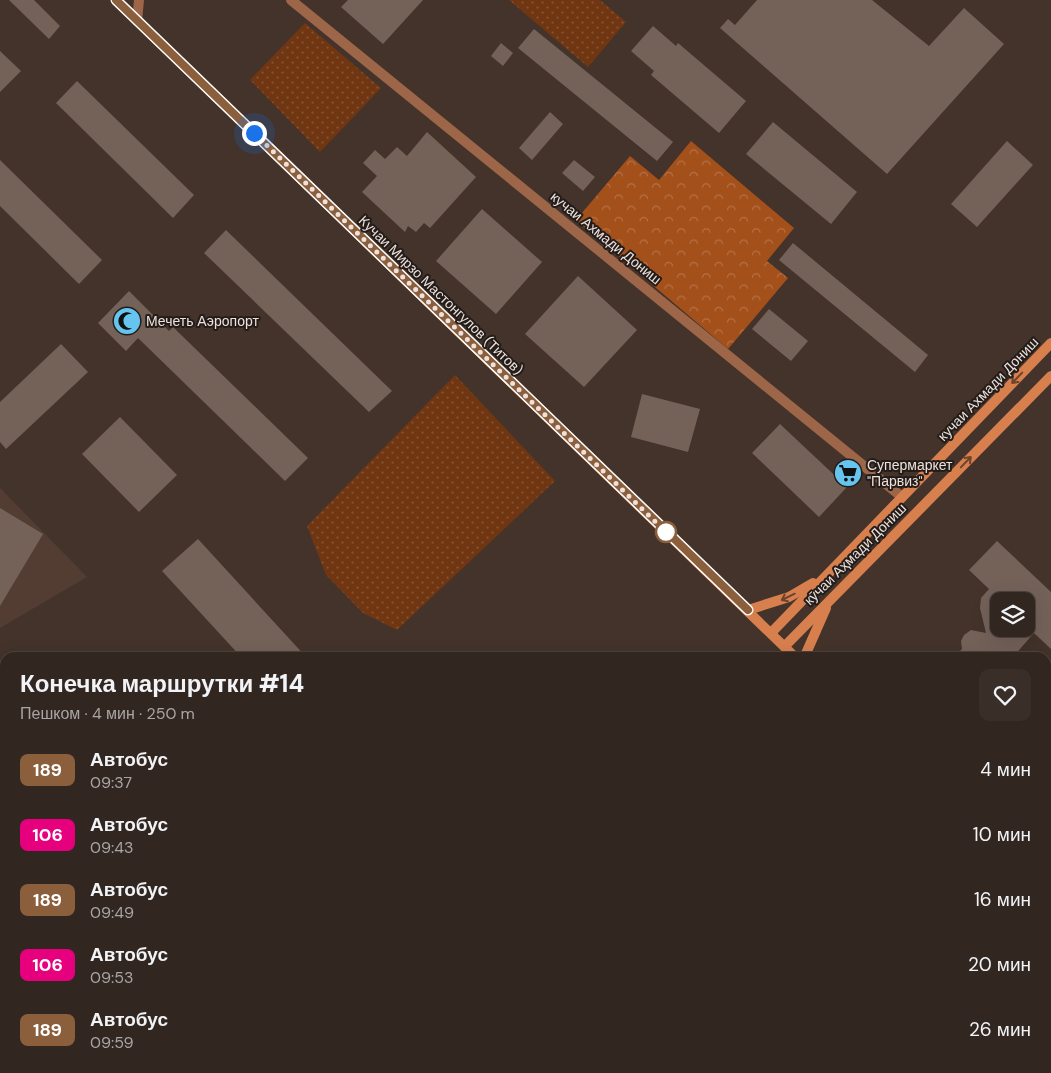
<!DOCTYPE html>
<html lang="ru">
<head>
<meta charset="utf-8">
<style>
  body { margin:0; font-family:"DM Sans",sans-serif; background:#3a2e29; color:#f1f3f6; height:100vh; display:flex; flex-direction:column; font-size:19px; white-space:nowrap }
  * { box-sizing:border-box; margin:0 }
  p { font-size:16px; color:#a8a5a5 }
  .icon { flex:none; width:28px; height:28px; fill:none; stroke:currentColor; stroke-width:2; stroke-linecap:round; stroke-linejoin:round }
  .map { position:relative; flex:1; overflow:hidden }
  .sheet { position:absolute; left:0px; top:652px; width:1051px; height:421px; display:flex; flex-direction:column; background:#322620; border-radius:15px 15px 0 0; box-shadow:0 5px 20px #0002,0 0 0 1px #4d433e }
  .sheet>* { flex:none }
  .badge { padding:0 10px; border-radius:8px; font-size:18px; line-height:32px }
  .controls { position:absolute; left:990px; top:592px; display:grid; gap:10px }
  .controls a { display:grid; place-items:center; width:45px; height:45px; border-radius:10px; background:#322620; box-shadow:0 5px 20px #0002,0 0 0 1px #4d433e; font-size:25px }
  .you { position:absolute; width:25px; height:25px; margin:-12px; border:4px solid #fff; border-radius:50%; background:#1a73e8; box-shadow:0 0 0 8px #1a73e833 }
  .map>.badge { position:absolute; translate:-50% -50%; box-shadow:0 0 0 2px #fff }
  .round { display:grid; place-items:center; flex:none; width:52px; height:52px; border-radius:10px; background:#3a2e29 }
  .head { display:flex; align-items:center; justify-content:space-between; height:85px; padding:0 20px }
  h1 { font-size:24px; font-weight:800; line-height:38px }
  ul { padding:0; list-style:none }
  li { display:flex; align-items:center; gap:15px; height:65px; padding:0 20px }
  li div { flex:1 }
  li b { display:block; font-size:19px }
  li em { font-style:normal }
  li .badge { min-width:55px; font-weight:700; text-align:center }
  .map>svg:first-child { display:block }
</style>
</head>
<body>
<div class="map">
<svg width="1051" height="1073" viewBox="0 0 1051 1073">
  <defs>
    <pattern id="grass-dots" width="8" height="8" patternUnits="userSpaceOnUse" patternTransform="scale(1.25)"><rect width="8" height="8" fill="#703612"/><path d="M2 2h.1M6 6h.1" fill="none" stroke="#855334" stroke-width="1.8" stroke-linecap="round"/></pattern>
    <pattern id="forest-crowns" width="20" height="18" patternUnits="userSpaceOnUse" patternTransform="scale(1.25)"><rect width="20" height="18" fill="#a4501b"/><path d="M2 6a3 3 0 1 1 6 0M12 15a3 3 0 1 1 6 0" fill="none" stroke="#b57146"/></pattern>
  </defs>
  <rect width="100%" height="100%" fill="#43332a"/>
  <!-- built -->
  <g fill="#533d32">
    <polygon points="0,488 87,577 0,628"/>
    <polygon points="0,686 5,690 5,770 0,774"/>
    <polygon points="0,776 5,781 5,1069 320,1069 325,1073 0,1073"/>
  </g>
  <!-- grass -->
  <g fill="url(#grass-dots)">
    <polygon points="509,0 600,0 626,22 588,67"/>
    <polygon points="305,23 381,88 320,152 250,80"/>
    <polygon points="455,375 555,481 397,630 363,613 326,575 307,526"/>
    <polygon points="707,1069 766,1069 761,1073 703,1073"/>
    <polygon points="808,1069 886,1069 882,1073 804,1073"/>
  </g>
  <!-- forest -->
  <polygon fill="url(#forest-crowns)" points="691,141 794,228 767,261 788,278 728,349 576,220 630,156 659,180"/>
  <!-- garden -->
  <polygon fill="#703612" points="1046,749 1051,754 1051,791 1046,796"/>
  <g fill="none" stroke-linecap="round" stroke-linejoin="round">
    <!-- canal -->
    <g stroke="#341808" stroke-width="16">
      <polyline points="1046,1005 1051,1001"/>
      <polyline points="973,1073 978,1069"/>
    </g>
  </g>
  <!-- building -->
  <g fill="#746259" fill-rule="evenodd">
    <polygon points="9,0 34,0 60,26 49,39"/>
    <polygon points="348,0 423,0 383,44 341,7"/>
    <polygon points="757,0 872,0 929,46 964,8 1004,44 887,174 720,28 728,19 735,25"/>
    <polygon points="653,26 676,46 678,43 746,101 719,133 651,75 654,71 631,51"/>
    <polygon points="534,29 673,142 657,161 518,48"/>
    <polygon points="501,43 513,53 503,66 491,56"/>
    <polygon points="0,51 21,71 0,92"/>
    <polygon points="77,81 194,195 173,218 56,103"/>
    <polygon points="550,112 563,124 532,160 519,148"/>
    <polygon points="773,122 857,192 831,224 746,154"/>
    <polygon points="427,132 476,177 430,228 424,223 416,232 408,226 405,232 362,192 377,176 363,163 375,150 385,159 397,147 407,156"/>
    <polygon points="1007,141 1033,165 977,227 951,204"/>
    <polygon points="0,160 102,260 79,284 0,206"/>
    <polygon points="574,160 595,177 583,191 562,173"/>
    <polygon points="482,209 542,262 496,314 436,261"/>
    <polygon points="226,230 392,391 369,412 204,253"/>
    <polygon points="793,243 928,355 915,372 779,260"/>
    <polygon points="578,276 637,330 584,387 525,334"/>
    <polygon points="129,291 169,331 173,327 308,458 285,481 138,338 126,351 98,323"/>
    <polygon points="769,309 808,341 791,361 752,329"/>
    <polygon points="61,344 88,372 6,449 0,442 0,402"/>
    <polygon points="642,394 700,409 688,452 631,437"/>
    <polygon points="120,417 177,475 139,512 82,454"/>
    <polygon points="780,424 847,487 819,517 752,453"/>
    <polygon points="0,508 43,534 0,606"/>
    <polygon points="198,539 307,658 242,658 162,571"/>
    <path d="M997,541l54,51v57l-17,-16 -22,25h-59l9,-9 -1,-8 3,-6 7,-5 15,3 -6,-25 1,-10 8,-9 -20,-19zM999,601h27v28h-27z"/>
  </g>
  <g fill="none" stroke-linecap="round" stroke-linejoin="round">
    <!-- street -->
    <g stroke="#9e6649" stroke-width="10">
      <polyline points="291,0 902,497"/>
      <polyline points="137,21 139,0"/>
      <polyline points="1046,943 1051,944"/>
      <polyline points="790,1073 795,1069"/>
    </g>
    <!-- secondary -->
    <g stroke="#d87f4e" stroke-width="10">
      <polyline points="116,0 796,658"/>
      <polyline points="748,610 789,597 813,583"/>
      <polyline points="771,633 1051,343"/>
      <polyline points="785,646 1051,376"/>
      <polyline points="804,658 826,608"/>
      <polyline points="924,1073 929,1069"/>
    </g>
  </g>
  <!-- one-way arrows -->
  <defs><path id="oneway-shaft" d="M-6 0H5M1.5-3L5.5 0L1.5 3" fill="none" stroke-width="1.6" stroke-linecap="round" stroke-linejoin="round" transform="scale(1.25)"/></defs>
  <g stroke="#6c442e">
    <use href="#oneway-shaft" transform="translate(1017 378) rotate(134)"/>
    <use href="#oneway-shaft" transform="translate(966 462) rotate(-46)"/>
    <use href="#oneway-shaft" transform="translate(788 597) rotate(154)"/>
  </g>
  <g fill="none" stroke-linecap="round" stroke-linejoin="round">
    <defs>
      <polyline id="line" points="116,0 748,610"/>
    </defs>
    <!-- line casing -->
    <use href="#line" stroke="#fff" stroke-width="11"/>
    <!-- line -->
    <use href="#line" stroke="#8b5e3c" stroke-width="8"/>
    <!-- walk -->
    <polyline stroke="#ece1dc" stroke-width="5" stroke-dasharray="0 9" points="254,133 666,532"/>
  </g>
  <!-- icons -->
  <defs>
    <symbol id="mosque-disc" viewBox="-11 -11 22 22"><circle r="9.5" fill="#65c5ee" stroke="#241c19"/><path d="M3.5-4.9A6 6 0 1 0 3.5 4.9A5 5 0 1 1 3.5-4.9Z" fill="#111"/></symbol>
    <symbol id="supermarket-disc" viewBox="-11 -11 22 22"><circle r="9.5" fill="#65c5ee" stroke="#241c19"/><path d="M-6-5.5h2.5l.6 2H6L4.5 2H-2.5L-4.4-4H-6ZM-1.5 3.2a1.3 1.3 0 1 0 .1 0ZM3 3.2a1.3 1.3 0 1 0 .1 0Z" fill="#111"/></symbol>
  </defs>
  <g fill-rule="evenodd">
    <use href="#mosque-disc" x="111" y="305" width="32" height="32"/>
    <use href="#supermarket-disc" x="832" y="457" width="32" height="32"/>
  </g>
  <!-- markers -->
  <circle fill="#fff" stroke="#8b5e3c" stroke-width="2.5" cx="666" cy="532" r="10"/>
  <g text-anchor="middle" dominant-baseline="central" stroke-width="4" stroke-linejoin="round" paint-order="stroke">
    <!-- street labels -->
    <g font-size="14" fill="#ece1dc" stroke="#241c19">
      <text transform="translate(606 238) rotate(39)">кучаи Ахмади Дониш</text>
      <text transform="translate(441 295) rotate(44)">Кучаи Мирзо Мастонгулов (Титов)</text>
      <text transform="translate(988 389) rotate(-46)">кучаи Ахмади Дониш</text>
      <text transform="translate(855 554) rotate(-45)">кӯчаи Аҳмади Дониш</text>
    </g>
    <!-- poi labels -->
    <g font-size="14" fill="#ece1dc" stroke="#241c19" text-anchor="start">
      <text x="146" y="321">Мечеть Аэропорт</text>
      <text x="867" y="465">Супермаркет<tspan x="867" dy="16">"Парвиз"</tspan></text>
    </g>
  </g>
</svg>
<div class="controls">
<a><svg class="icon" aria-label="layers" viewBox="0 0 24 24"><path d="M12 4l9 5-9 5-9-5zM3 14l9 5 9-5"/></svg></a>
</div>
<div class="you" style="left:254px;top:133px"></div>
<section class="sheet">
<div class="head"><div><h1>Конечка маршрутки #14</h1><p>Пешком · 4 мин · 250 m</p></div><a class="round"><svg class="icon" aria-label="heart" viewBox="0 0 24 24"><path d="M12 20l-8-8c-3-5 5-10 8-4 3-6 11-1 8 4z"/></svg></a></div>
<ul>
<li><span class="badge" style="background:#8b5e3c;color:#fff">189</span><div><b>Автобус</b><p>09:37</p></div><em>4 мин</em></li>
<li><span class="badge" style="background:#e6007e;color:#fff">106</span><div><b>Автобус</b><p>09:43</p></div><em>10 мин</em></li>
<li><span class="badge" style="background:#8b5e3c;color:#fff">189</span><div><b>Автобус</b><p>09:49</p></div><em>16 мин</em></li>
<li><span class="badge" style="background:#e6007e;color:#fff">106</span><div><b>Автобус</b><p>09:53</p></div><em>20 мин</em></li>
<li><span class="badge" style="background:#8b5e3c;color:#fff">189</span><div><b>Автобус</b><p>09:59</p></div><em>26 мин</em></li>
</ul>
</section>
</div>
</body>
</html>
